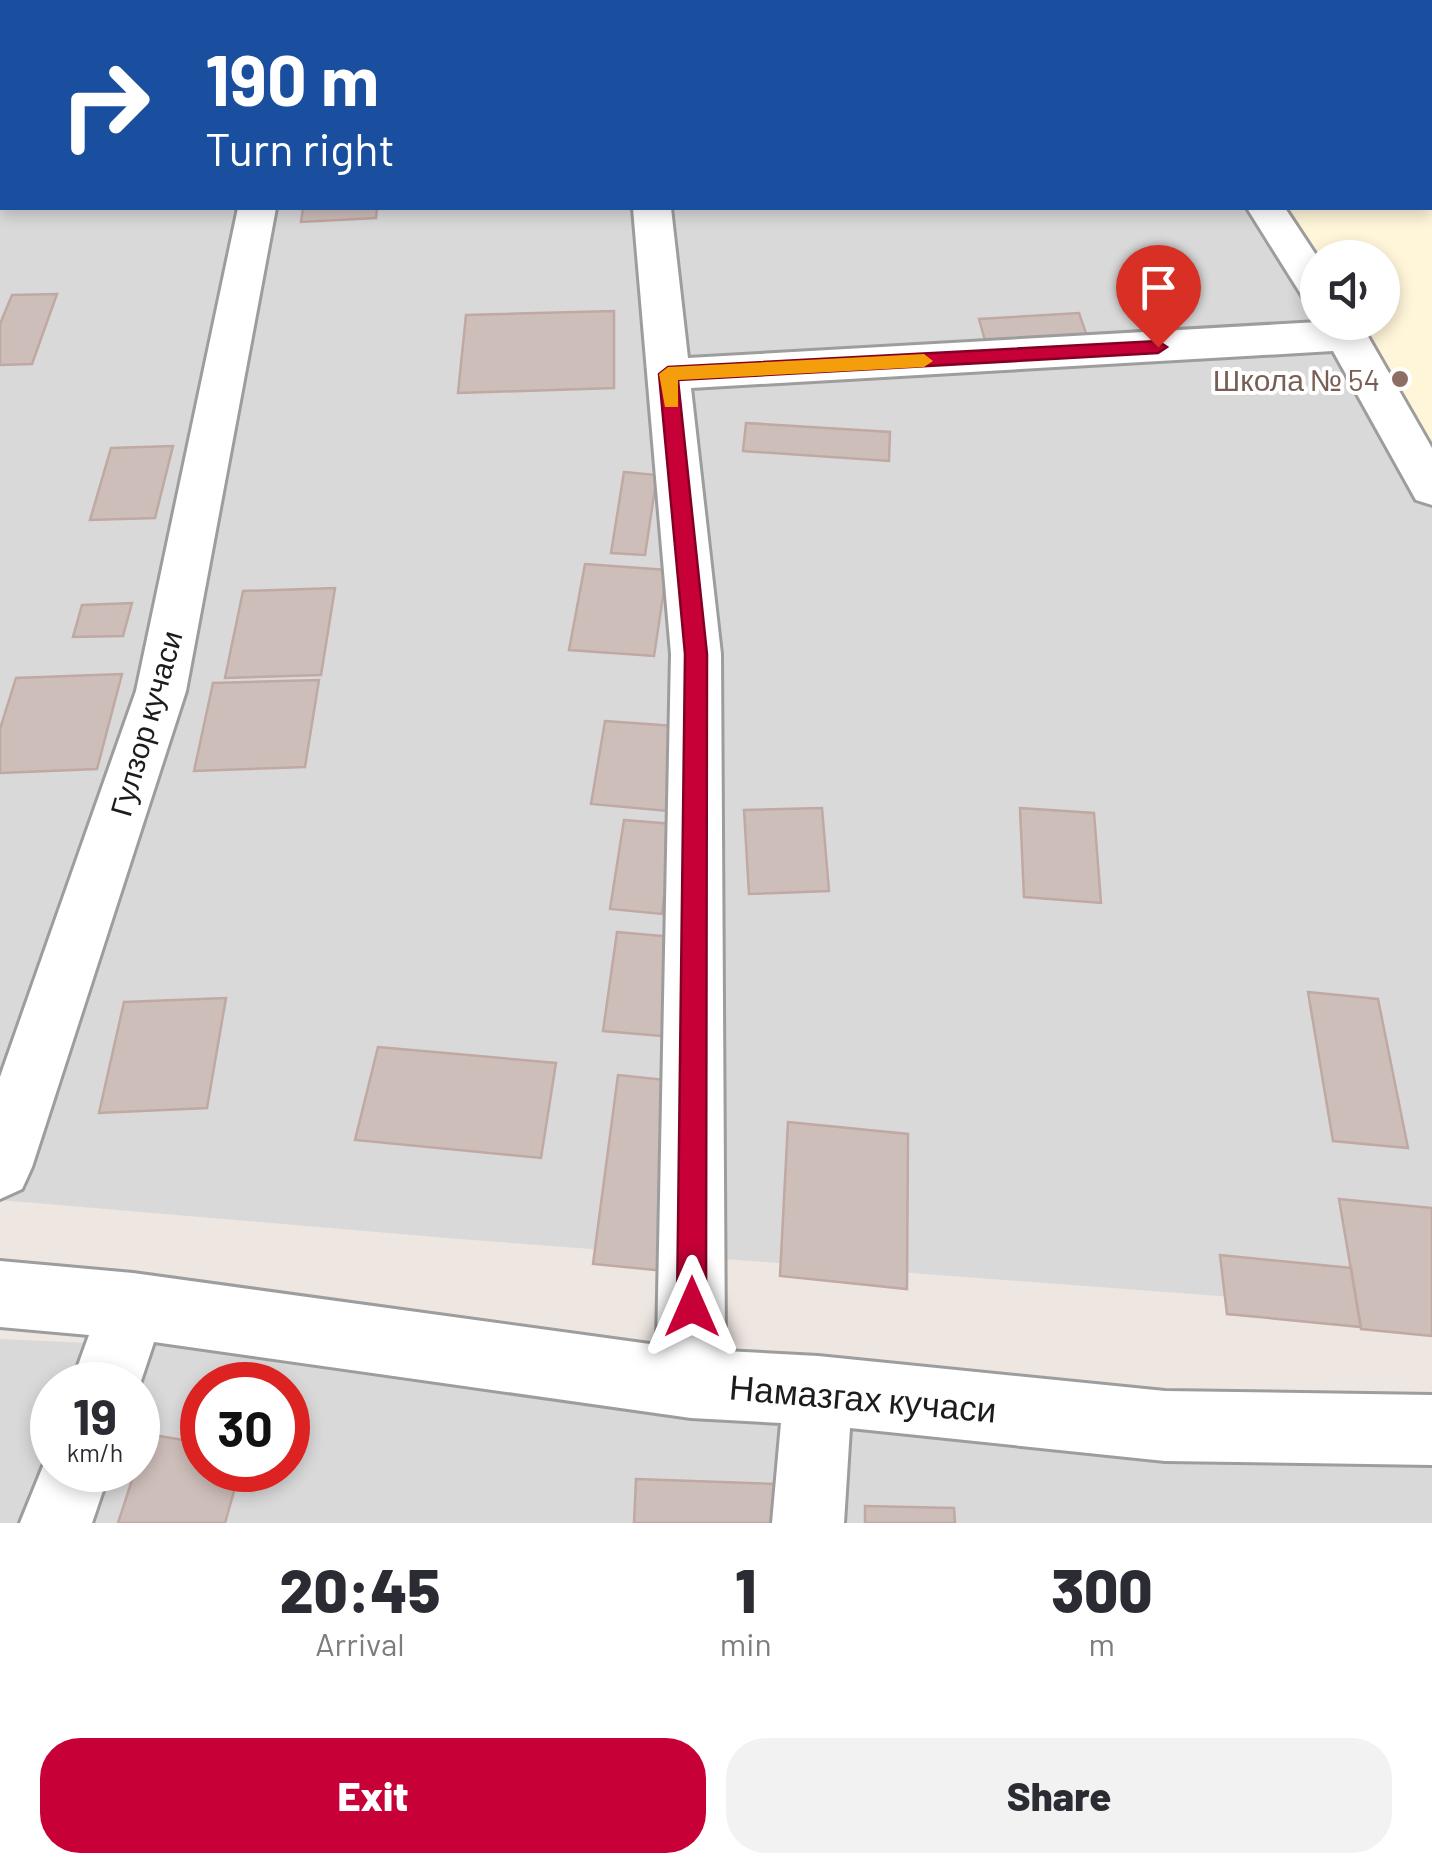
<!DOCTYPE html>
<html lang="en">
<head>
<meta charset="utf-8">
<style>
  body { margin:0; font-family:Barlow,sans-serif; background:#f2f2f3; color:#2b2b33; height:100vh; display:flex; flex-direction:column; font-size:38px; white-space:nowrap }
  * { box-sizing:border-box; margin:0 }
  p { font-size:32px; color:#7c7c81 }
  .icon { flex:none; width:55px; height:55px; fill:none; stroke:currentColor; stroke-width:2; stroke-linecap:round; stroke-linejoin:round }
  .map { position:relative; height:1523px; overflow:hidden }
  .panel { display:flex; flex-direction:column; background:#fff; flex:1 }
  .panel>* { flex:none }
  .top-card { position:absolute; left:0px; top:0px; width:1432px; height:210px; box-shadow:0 5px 15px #0003; background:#1a4fa0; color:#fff; overflow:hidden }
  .tools { position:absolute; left:1300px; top:240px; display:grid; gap:20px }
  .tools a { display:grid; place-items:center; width:100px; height:100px; border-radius:50%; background:#fff; box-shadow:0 5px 15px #0003; font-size:50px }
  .speed { position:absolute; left:30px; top:1362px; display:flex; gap:20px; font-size:50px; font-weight:700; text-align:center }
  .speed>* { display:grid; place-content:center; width:130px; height:130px; border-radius:50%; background:#fff; box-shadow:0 5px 15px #0003; line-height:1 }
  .speed small { font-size:25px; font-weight:400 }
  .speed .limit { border:15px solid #d22; background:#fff; color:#111 }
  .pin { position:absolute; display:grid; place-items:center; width:85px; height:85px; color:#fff; margin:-102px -42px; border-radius:50% 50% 50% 0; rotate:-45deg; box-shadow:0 0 10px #0007 }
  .pin .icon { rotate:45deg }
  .me { position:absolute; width:110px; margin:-55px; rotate:0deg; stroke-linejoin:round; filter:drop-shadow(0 0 8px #0008) }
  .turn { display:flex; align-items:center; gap:35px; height:210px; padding:0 40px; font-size:45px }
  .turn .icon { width:130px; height:130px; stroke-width:2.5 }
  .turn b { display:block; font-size:70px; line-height:85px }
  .eta { display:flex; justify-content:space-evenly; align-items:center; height:170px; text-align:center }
  .eta b { font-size:60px; font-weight:800; line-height:70px }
  .action { display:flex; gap:20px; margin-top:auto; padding:20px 40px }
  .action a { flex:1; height:115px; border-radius:40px; background:#c80038; color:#fff; font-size:40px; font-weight:800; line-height:115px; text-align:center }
  .action a+a { background:#f2f2f3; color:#2b2b33 }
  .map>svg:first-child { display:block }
</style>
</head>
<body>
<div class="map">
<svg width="1432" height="1523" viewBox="0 0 1432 1523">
  <rect width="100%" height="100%" fill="#eee6e1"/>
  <path fill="#dad9d9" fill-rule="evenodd" d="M0,0H1432V1312L459,1239L0,1200ZM2,2H1430V208H2ZM1318,258H1382V322H1318Z
    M0,1339L870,1378L1432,1430V1523H0ZM52,1385H138V1470H52ZM202,1385H288V1470H202Z"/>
  <path fill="#fff5d9" d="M1430,164H1432V488L1335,323L1382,322V258H1318L1317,293L1266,208H1430Z"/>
  <path fill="#cebeba" stroke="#c0a8a3" stroke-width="2.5" d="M303,208H377L376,218L301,222Z
    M57,294L32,364L0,365V324L12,295Z
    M614,311V388L458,393L466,315Z
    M1079,313L1090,345L988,351L979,319Z
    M746,423L890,432L889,461L743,451Z
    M173,446L155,518L90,520L111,448Z
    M624,472L657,475L645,555L611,553Z
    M585,564L667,570L654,656L569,650Z
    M335,588L321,675L225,678L243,591Z
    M132,603L123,636L73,637L82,605Z
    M122,674L97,769L0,773V729L16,678Z
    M319,680L305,767L194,771L213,683Z
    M605,721L688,727L679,812L591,804Z
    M822,808L829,891L749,894L744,810Z
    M1020,808L1094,813L1101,903L1024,897Z
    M624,820L673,824L662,914L610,909Z
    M617,932L684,938L673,1037L603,1031Z
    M1308,992L1378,999L1408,1148L1333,1141Z
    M226,998L207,1108L99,1113L124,1002Z
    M378,1047L556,1063L541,1158L355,1140Z
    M618,1075L694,1083L676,1272L593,1264Z
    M788,1122L908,1134L907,1289L780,1276Z
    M1339,1199L1432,1208V1336L1361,1329Z
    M1220,1255L1351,1268L1361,1327L1227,1314Z
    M147,1434L202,1443V1470H240L225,1523H118Z
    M636,1479L775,1484L774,1523H634Z
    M865,1506L954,1508L955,1523H865Z"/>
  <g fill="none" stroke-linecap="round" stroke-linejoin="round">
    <g stroke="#9d9d9d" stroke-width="6">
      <path id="minor" d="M282,0H314V2H282Z
        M616,0H648V2H616Z
        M1122,0H1154L1155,2H1123Z
        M1430,142H1432V164H1430Z
        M238,208H276L186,691L32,1167L22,1189L0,1199V1077L136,691Z
        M633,208H671L688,358L1318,322H1359L1362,326L1432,448V505L1416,500L1333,351L691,388L721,654L725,1351L818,1356L1165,1391L1432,1395V1465L1165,1461L850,1428L844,1523H772L781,1423L691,1418L154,1342L138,1390V1385H71L89,1335L0,1327V1261L133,1273L657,1345L671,654Z
        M1247,208H1285L1318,258V303L1304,299Z
        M52,1444V1470H110L92,1523H20Z"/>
    </g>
    <use href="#minor" fill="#fff" fill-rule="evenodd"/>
  </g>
  <path fill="#c80038" stroke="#820024" stroke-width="2.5" d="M1158,341L1167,347L1158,353L678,380L707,654L706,1307L702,1317L692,1321L681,1317L677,1307L685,654L659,374L668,367Z"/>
  <path fill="#f59e0b" d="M924,354L933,361L924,367L678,380V407H665L659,374L668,367Z"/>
  <circle fill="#8d6e63" stroke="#fff" stroke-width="4" cx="1400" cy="379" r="10"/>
  <g text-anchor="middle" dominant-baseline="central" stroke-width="8" stroke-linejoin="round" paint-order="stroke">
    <g font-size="30" fill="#785e54" stroke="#fff" text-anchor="end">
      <text x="1380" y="379">Школа № 54</text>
    </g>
    <g font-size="30" fill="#1c1c1c" stroke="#fff">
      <text transform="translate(145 723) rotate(-74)">Гулзор кучаси</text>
    </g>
    <g font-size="35" fill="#1c1c1c" stroke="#fff">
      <text transform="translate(863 1397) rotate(5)">Намазгах кучаси</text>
    </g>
  </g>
</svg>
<div class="tools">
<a><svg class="icon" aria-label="sound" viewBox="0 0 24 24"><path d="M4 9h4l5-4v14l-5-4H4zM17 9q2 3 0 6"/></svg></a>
</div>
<div class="speed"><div>19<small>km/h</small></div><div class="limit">30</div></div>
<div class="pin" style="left:1158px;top:347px;background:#d93025"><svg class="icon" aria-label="arrive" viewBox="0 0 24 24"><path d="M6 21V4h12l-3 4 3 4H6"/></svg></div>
<svg class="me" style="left:692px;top:1307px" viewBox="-20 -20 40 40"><path d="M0-17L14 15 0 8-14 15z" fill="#c80038" stroke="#fff" stroke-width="4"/></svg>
<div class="top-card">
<div class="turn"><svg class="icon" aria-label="right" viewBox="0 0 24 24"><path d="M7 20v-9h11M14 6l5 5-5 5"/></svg><div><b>190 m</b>Turn right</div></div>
</div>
</div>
<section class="panel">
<div class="eta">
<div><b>20:45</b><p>Arrival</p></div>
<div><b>1</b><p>min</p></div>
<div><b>300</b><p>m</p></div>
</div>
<div class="action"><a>Exit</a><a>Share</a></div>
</section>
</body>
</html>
